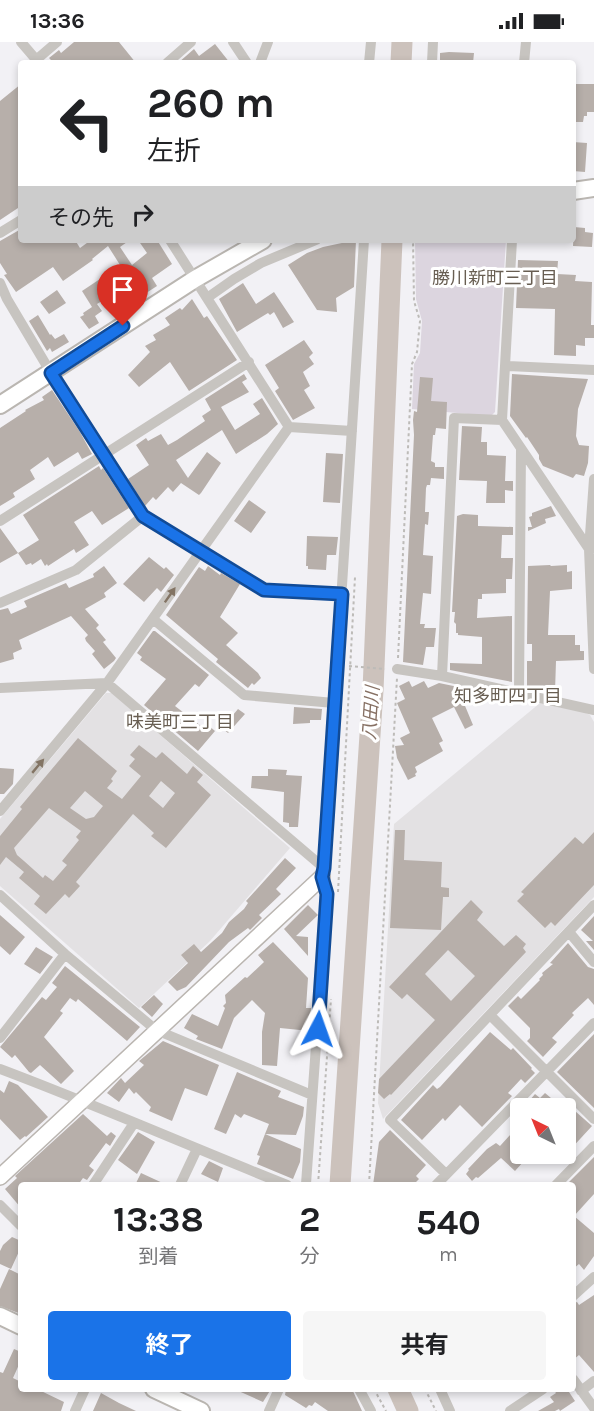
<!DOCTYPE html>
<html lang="ja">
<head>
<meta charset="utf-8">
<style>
  body { margin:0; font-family:Karla,"Noto Sans JP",sans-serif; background:#f6f6f6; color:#202124; height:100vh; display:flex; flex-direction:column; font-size:22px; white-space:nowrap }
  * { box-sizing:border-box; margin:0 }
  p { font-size:20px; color:#757577 }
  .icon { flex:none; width:33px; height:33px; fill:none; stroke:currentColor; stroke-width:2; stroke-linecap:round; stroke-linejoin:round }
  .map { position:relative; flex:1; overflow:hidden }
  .drawer { position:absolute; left:18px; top:1140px; width:558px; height:210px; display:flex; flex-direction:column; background:#fff; border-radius:6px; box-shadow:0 3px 9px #0003 }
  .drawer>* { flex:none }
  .guide { position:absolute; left:18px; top:18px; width:558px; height:183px; border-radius:6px; box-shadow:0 3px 9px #0003; background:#fff; color:#202124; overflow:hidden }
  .needle { width:39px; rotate:317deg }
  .tools { position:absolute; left:510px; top:1056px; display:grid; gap:12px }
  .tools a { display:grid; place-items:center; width:66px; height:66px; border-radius:6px; background:#fff; box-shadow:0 3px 9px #0003; font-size:30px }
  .pin { position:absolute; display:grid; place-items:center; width:51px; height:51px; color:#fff; margin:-62px -26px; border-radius:50% 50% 50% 0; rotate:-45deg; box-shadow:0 0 6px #0007 }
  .pin .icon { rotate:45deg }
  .me { position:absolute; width:66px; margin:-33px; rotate:4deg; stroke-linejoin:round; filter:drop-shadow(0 0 4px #0008) }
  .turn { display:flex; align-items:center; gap:21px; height:126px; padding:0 30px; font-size:27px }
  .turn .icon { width:78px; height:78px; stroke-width:2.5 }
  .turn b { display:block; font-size:42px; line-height:51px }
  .then { display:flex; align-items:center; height:57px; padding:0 30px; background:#0003; gap:12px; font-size:22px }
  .eta { display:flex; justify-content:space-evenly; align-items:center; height:102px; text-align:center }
  .eta b { font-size:36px; font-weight:700; line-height:42px }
  .action { display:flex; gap:12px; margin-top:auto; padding:12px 30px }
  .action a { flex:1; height:69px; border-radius:6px; background:#1a73e8; color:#fff; font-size:24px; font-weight:700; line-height:69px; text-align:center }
  .action a+a { background:#f6f6f6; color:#202124 }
  .status { display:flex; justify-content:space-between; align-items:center; height:42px; padding:0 30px; background:#fff; direction:ltr }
  .status svg { height:16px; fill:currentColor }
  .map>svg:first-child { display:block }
</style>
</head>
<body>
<div class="status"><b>13:36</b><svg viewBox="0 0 49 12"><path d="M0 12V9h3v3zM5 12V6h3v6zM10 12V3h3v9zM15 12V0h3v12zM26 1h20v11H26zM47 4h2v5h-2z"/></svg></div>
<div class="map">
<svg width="594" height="1369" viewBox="0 0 594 1369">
  <rect width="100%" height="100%" fill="#f2f1f5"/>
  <path fill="#e3e1e3" d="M106,651H112L290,806L210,899L139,966L0,844V777Z
    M540,661L584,670L590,673L594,680V855L383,1077L378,1061L394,782Z"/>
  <path fill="#dcd5df" d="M415,198H506L495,370L491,374L412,367L414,322L420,311L422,279L416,257Z"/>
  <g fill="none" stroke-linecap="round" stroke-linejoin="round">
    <path stroke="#ccc2bc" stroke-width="21" d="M401,21L402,0
      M340,1143L373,648L392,198
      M398,1347L408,1369"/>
  </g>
  <path fill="#b7afaa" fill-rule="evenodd" d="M74,0H119L136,21H50L52,19L49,16L59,8L61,11Z
    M215,2L230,21H178L194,7L199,14Z
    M449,10L474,11L473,21H440V11Z
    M21,42V164L0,178V59Z
    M573,42H594V70H587V74H584L583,80H573Z
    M573,100L587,101L585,130L573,129Z
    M574,185L585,186V190L593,191L592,205L573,204Z
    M21,187V198H75L80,206L91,198H130L120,205L132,223L147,211L138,198H157L172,222L152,236L157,244L140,255L134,246L124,253L116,241L127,234L108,204L92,217L93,218L63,239L53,225L16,250L4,233L7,232L0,221V199Z
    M356,198L354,245L336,256L337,270L317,268L288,223L307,211L323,205Z
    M518,218L558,219L557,232L576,233L575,239L592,240L591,283H594V296H585V304L576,303V314L554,313L555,267L516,266Z
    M106,233L117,250L97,262L102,269L95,274L99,281L89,287L80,275L84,273L83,271L92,265L82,249Z
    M243,241L256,262L274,250L294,280L283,286L274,270L270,273L268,271L237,290L219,257Z
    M57,248L66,261L49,272L40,260Z
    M192,257L204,276L207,274L237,318L189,349L170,320L139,345L128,333L150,310L145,304L156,298L153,293L170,283L165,276L180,266L182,268Z
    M38,273L50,293L51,292L55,297L64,292L69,300L52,310L50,306L47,309L29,279Z
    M304,298L313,311L309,315L314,322L303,330L310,344L304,348L315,366L293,378L275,349L279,346L265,323Z
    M244,332L247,337L242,340L249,350L221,365L235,388L260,372L253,362L262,356L278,382L267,392L236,412L222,388L176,418L188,436L207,410L221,421L201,451L199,453L181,441L173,450L168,445L156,458L153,455L145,464L128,437L149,423L136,403L146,396L148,399L161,392L168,403L177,398L205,379L202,374L211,368L205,357Z
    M512,332L588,337L578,367L576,394L579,403L589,404L588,421L584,434L576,432L573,436L543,424L539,417V413L527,395L526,396L510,374Z
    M420,335L433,336L431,359L447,360L446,387L436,386L435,393H433L431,419L435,421V425H444V437L431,436L430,443H427L426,446L425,470H429L428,483L425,482L423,513L433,514L431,552L423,551L420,582H425L424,586H436L434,605H426L423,623L403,620L414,393L413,378L414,369L417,370Z
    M52,348L80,390L92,412L82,417L78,410L54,425L48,415L30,428L35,437L13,451L15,455L0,464V386L26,369L25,368L44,358L42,355Z
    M462,384L482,385L481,400H487V413L506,414L505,439H513V449L505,448V461H486L487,439L459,438Z
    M326,411L343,412L340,461L323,460Z
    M99,424L101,428L103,426L129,466L102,483L92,469L74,480L89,503L76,511L74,507L48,524L47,522L45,524L41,517L32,523L31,521L26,523L18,511L39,498L23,473Z
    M249,458L266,470L251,491L234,479Z
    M551,464L556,474L545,477L546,481L528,489V485H532L529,475L532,474V471Z
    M463,472L478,473V484L513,485V493H502L501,516H513L512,537H506V551L482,552V557H478L477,576L512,574V640L450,628V621L482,622V595L458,593V591H456V582L454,580L455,570H452L457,474Z
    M0,486L18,511L0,521Z
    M307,494L338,495L336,513H327L326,528L308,527V524H306Z
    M149,515L164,527L166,525L174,533L161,550L157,546L144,560L123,542Z
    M550,523L551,524L567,523V530L572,529V547L550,549L548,593H575V603H580V609H584V618L556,619L555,650L527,645V619H532V602H527L528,524Z
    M104,524L117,541L104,551L106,555L85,567L99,583L96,586L106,598L103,600L116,616L114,619L104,627L92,612L95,609L86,599L85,596L88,593L71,574L19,598L22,607L13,611L14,617L0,621V568L8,566L11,572L27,565L24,559L66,541L69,546L94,535L93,532Z
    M208,524L220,533L221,531L240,542L220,575L238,591L226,603L258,631L261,636L254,643L252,641L248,646L216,620L218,617L166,573L199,525L205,529Z
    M153,589H155L209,633L199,645L195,642L175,664L205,687L208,683L215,689L198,709L144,663L166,637L140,618L142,615L137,611Z
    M409,639L412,645L424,639L428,646L439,641L468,647L471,655L463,659L473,683L465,687L454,665L432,676L443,699L439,701L443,709L415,725L417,730L415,732L416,734L408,738L397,716L395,704L404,703L400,696L410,691L397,661L405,657L399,644Z
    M294,665L322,667L321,678H310V681L293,682Z
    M238,667L245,672L228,691L222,686Z
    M78,696L117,729L111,737L113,739L107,746L122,757L141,734L129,724L135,717L130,713L139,703L156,716L162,710L187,732L193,724L203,733L197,740L211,753L166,806L151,794L154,791L133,772L76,840L80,844L69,856L65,852L46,872L34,862L40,854L19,836L24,830L6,815L0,823V794L22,767L20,765ZM161,739L175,751L163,766L149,754ZM85,749L103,764L94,775L86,777L70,766ZM49,766L81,789L76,795L79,798L62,819L67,823L53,839L45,833L43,836L24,819L17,813L14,806Z
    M0,726L14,727L13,742L4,752H0Z
    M268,727L287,728L286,733L302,734L298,785H289V781L283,780L284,750L251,746L252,734H268Z
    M395,788H405L404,818L442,820L441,845L449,846V855H443L441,888L390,886Z
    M594,790V843L555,884L551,880L545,886L517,859L524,852L521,850L575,795L583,802Z
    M285,816L296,826L276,847L281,852L259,873L262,876L250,888L248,886L229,900L186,945L177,949L168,940L188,921L181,913L194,902L201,910L222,891L229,880L244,867L248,861L246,859Z
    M471,858L483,870L477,878L504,904L516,893L526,902L523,906L526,910L391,1053L390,1052L384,1057L378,1051L379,1037L435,978L407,952L402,957L389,945ZM448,908L475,934L451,959L425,932Z
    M308,863L318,873L296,894L308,895V914L284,887Z
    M0,873L25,895L10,913L0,904Z
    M594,874V908L586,899H593L581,888Z
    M273,900L308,936L306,966H311L310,989L280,986L277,1024L262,1023V990L265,971L252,958L234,976L222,1007L196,997L198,994L184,986L192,972L218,984L225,966L223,964L226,961L225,953L245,935L247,936L264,920L258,913Z
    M568,901L588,925L594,927V963L588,956L572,971L574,973L552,996L557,1000L543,1015L527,999L530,996V986L508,964L518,954L521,957L540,938L539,937L543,933L542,931L553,922L550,921Z
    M36,905L53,915L40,932L24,922Z
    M65,924L140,985L127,999L78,957L76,960L70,956L60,969L63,971L44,995L74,1029L61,1042L40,1023L31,1031L29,1030L15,1013L12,1016L0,1005L42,955L46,958L57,945L52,941Z
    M154,953L163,962L152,975L141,965Z
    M490,990L511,1008L513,1006L532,1026L531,1027L535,1031L525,1041L521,1037L508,1051L512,1054L482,1085L460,1063L445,1079L443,1076L422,1098L401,1078L433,1043L437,1047L440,1045Z
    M594,992V1066L557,1030Z
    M163,999L219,1023L207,1054L185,1046L172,1079L149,1069L151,1065L136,1050L134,1052L129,1046L119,1060L107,1051L121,1036L125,1041L144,1023L139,1019Z
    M237,1030L279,1048L281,1049L278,1055L304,1065L303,1074L296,1093L265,1092L269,1082L244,1072L241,1076L235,1072L226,1092L214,1087Z
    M9,1039L18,1043L48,1075L26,1095L25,1094L20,1098L0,1077V1048L4,1051Z
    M545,1051L557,1061L551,1066H523L535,1052L540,1056Z
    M575,1069L592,1084L557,1122L545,1112H566V1079Z
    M83,1072L107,1094L111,1090L116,1094L110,1104L106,1101L89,1124L94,1128L87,1138L83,1136L78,1143H21V1166L5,1147L17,1136L15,1134Z
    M520,1082V1112H528L523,1117L524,1119L515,1129L501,1116L478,1136L476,1135L472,1139L466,1132L469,1128L468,1127L487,1107L496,1101L500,1104Z
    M390,1088L426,1123L416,1134L419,1137L413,1143H373L379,1100Z
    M138,1090L155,1100L137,1132L118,1118Z
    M265,1092L301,1107L300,1120L293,1137L257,1122L260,1114L257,1113Z
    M594,1115V1152L574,1174L594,1191V1214L584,1228L579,1222L573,1227V1143H566Z
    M209,1119L223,1126L218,1140L201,1132Z
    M141,1131L167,1143H135Z
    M12,1195L21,1199V1205L11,1227L0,1222V1209L3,1203Z
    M9,1227L21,1233L18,1245L21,1246V1272L0,1264V1247Z
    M594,1253V1330L579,1313L573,1318V1261L577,1260L579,1263Z
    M14,1307L21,1310V1318L13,1336L21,1340V1347H37L64,1360L61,1369H0V1330L3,1331Z
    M234,1347H271L263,1360Z
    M286,1347H352L362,1369H328L315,1360L312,1364L309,1363L306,1366L285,1353Z
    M553,1347H567L575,1359L560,1369L559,1367L555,1369H538L554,1360L550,1355L556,1351Z
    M101,1351L119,1361L136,1369H93Z"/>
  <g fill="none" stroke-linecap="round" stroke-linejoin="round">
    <g stroke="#bab5b0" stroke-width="18">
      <path id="secondary" d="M0,1135L322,835"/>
    </g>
    <g stroke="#bab6b1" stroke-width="20">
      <path id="primary" d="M573,149L594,146
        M0,363L195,237L263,198
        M0,1274L21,1284
        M154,1347L201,1369"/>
    </g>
    <path stroke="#bdbbb8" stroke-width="2" stroke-dasharray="3 3" stroke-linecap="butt" d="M398,616L412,322L417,310L420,279L414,259L413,198
      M349,624L385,627
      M338,850L355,535
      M318,1143L331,957
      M369,1143L397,636
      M374,1347L386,1369
      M425,1347L436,1369"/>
    <path stroke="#c7c4c0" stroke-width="10" d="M21,0L39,21
      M233,0L247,21
      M36,18L57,0
      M167,21L191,0
      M260,21L268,0
      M369,21L371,0
      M432,21L433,0
      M524,21L526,0
      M0,191L21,178
      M170,198L289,385
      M512,198L502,378L589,507L594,506
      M0,241L7,257L51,331L143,474L264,548L342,552
      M207,256L234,237L261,221L316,198
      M506,324L594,328
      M289,385L352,389
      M594,437L589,507L594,627
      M0,479L249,320
      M0,561L76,528L143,474
      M153,577L244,653L334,661
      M397,627L442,634L594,668
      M442,634L454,376L502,378
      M0,646L107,641L324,826
      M519,650L521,407
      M0,769L107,641L289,385
      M0,853L65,912L156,988L312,1053
      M569,890L594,920
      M490,973L594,1077
      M0,996L65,912
      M0,1027C96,1063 191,1105 287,1143
      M446,1132L390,1078L594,863
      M306,1142L327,852L322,835L324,826L364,198
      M93,1143L134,1081
      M180,1143L197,1107
      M436,1143L594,981
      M556,1143L594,1104
      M0,1163L21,1184
      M573,1254L594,1235
      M573,1337L594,1366
      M359,1347L371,1369
      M440,1347L450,1369
      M581,1349L594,1339
      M75,1369L85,1347
      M269,1369L279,1347
      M510,1369L543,1347"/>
    <use href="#secondary" stroke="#fff" stroke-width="15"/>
    <use href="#primary" stroke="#fff" stroke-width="16"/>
  </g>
  <defs><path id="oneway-solid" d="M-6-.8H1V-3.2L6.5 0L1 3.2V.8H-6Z" transform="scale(1.5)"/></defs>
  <g fill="#837464">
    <use href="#oneway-solid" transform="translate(170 553) rotate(-55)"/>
    <use href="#oneway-solid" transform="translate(38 724) rotate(-50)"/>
  </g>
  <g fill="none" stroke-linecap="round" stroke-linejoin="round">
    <g stroke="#114b97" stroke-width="15">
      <path id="route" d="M123,284L51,331L143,474L264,548L342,552L324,826L322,835L327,852L318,987"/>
    </g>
    <use href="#route" stroke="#1a73e8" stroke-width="10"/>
  </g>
  <g text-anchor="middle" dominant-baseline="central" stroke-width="6" stroke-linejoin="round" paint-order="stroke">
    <g font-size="18" fill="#685e52" stroke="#fff">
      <text x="495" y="236">勝川新町三丁目</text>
      <text x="508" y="654">知多町四丁目</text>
      <text x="180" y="680">味美町三丁目</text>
    </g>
    <g font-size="18" font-style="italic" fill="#877164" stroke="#fff">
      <text transform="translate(371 671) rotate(-86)">八田川</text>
    </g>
  </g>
</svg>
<div class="tools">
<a><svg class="needle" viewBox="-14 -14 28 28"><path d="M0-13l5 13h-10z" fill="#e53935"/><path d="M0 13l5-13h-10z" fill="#757577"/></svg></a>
</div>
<div class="pin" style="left:123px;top:284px;background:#d93025"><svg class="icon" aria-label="arrive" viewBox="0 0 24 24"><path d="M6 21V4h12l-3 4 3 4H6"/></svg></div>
<svg class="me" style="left:318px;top:987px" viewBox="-20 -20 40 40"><path d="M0-17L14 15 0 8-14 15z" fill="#1a73e8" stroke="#fff" stroke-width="4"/></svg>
<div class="guide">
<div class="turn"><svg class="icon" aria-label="left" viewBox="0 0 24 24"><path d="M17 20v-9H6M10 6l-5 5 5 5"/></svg><div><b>260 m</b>左折</div></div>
<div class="then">その先<svg class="icon" aria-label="right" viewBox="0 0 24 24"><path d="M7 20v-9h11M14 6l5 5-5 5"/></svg></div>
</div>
<section class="drawer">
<div class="eta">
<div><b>13:38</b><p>到着</p></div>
<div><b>2</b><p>分</p></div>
<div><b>540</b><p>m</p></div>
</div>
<div class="action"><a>終了</a><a>共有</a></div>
</section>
</div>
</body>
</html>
